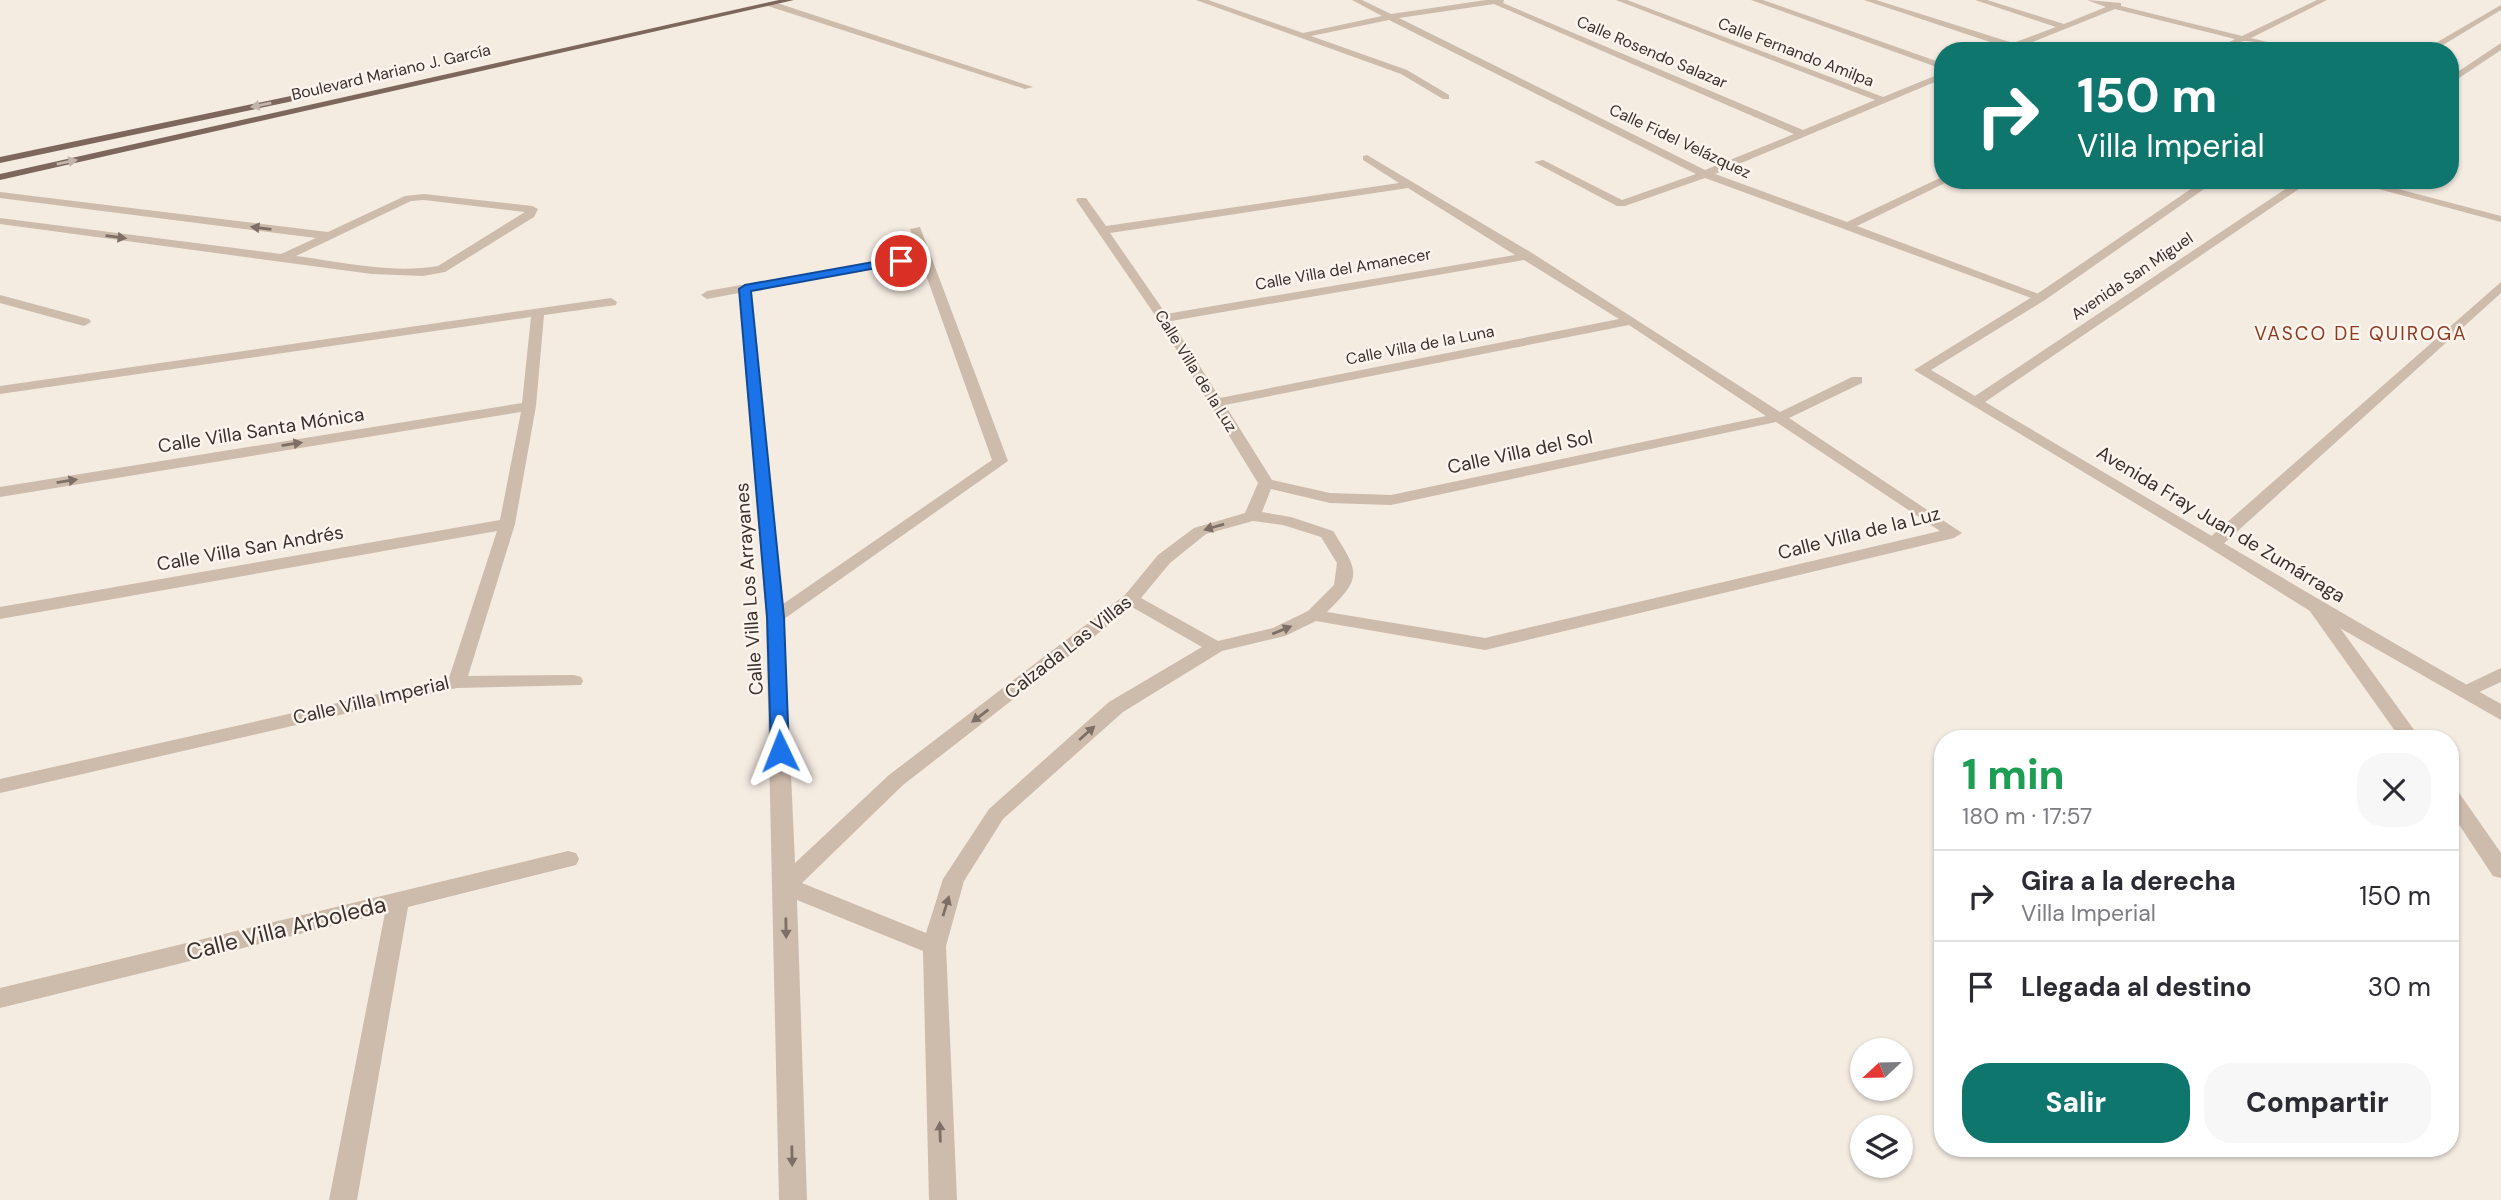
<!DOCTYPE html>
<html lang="es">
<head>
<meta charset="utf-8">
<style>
  body { margin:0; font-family:"DM Sans",sans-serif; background:#f7f7f7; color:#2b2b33; height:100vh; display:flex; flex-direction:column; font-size:26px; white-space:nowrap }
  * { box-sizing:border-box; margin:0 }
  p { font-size:23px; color:#7c7c81 }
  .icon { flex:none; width:38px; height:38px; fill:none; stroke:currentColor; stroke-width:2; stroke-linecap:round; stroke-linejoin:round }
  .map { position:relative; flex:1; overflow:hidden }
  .sheet { position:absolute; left:1934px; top:730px; width:525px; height:427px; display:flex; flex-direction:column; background:#fff; border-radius:28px; box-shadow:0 2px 5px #0004 }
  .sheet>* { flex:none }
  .top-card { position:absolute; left:1934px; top:42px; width:525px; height:147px; border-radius:28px; box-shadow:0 2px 5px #0004; background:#0f766e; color:#fff; overflow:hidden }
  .needle { width:46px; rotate:248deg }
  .controls { position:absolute; left:1850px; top:1038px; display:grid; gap:14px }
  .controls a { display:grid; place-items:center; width:63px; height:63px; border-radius:50%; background:#fff; box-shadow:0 2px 5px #0004; font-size:35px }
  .pin { position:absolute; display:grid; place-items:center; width:60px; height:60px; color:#fff; margin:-30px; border:4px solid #fff; border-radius:50%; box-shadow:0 2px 7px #0007 }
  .me { position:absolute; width:77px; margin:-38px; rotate:358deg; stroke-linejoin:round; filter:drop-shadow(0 0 5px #0008) }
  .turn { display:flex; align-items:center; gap:24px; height:147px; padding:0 28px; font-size:32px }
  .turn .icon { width:91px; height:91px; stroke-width:2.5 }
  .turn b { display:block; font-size:49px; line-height:60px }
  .round { display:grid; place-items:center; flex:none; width:74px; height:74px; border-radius:28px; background:#f7f7f7 }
  .headline { display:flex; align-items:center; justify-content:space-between; height:119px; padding:0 28px }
  h1 { font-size:42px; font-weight:800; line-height:52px; color:#1e9e55 }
  .button { display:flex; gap:14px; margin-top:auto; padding:14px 28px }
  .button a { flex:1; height:80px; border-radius:28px; background:#0f766e; color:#fff; font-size:28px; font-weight:800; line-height:80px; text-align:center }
  .button a+a { background:#f7f7f7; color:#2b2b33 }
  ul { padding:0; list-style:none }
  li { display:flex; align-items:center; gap:21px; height:91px; padding:0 28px; border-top:2px solid #e1e1e2 }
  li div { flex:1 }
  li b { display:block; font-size:26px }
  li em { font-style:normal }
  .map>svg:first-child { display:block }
</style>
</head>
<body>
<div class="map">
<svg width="2501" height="1200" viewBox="0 0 2501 1200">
  <rect width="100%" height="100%" fill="#f4ebe1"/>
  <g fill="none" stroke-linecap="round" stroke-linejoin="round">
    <path fill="#cdbbac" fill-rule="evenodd" d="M768,2H774L1033,87L1025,89L768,6Z
      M0,192L328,232L405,196L424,194L532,206L538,209L534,217L445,272L423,276L372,274L0,224V218L281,254L316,238L0,198ZM424,200L525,212L438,266C391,274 342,262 296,256L411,201Z
      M0,295L89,319L91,322L84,326L0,303Z"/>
    <path fill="#cdbbac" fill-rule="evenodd" d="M1196,0H1208L1303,33L1382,16L1352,0H1362L1391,14L1486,0H1504L1503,3L1803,130L1875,100L1616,0H1627L1883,97L1942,73V79L1715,174L1847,222L1942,177V180H1948L1947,182L1857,226L2047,297L2041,301L2037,300L1705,178L1625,206H1617L1534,162L1543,160L1622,200L1696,174L1389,20L1311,36L1407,70L1449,95V99H1443L1401,74ZM1494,4L1794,134L1705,170L1399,18Z
      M1751,0H1763L1942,63V69Z
      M1864,0H1876L2013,43L2056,27L1975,0H1987L2064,24L2106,7L2087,0L2121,3V6L2242,36L2317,0H2327L2251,38L2304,51C2286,51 2256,40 2244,41C2233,43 2227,51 2213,51L2235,39L2115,9L2010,51H2000L2005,47Z
      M1367,155L1532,253L1780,412L1852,377H1862V383L1789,418L1962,533L1954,538L1485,650L1316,621L1285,636L1222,651L1123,712L1003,819L964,881L946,946L957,1200H929L923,951L797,900L807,1200H779L766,617L739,293L707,299L701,295L707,291L919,254L910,229L920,227L1008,461L784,619L795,863L889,775L1125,595L1158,555L1194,528L1245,513L1258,483L1157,318L1076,200L1078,198H1086L1106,226L1399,183L1363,160V156ZM1408,188L1515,255L1166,314L1110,233ZM1524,260L1619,319L1220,398L1171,321ZM921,261L992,460L783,604L751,291ZM1629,325L1766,416L1391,495L1330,493L1272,480L1225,405ZM1776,422L1940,531L1485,638L1327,612C1361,578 1360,574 1335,534L1333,531L1291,517L1262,512L1271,489L1330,503L1391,505ZM1253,521L1283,525L1321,537L1337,563L1334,585L1308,611L1273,628L1218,641L1141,598L1170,563L1206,534ZM1132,607L1202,647L1109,702L989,809L943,879L926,933L802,883L903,785Z
      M2345,180H2364L2501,216V222Z
      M2501,282V293L2220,547H2208L2206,543L2208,539Z
      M611,298L617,302L616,305L544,315L536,406L515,524L468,676L574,675L581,677L583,681L581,685L457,688L0,793V779L449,678L497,531L0,619V607L500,520L521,412L0,497V487L522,403L531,317L0,394V386Z
      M2316,602L2322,603L2420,738H2400L2307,607Z
      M2501,668V682L2466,698L2459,696L2457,692L2459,688Z
      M2450,788L2457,790L2501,853V878L2493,876L2450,811Z
      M568,851L576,853L579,859L576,865L408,907L357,1200H329L385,913L0,1008V988Z"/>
    <path fill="#cdbbac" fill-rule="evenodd" d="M2501,5V10L2433,51H2422Z
      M2501,43V50L2450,84V77Z
      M2204,180H2217L2045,300L1931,370L1975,396L2299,180H2312L1985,402C2157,503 2327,606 2501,704V720L2310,611L2208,547L1914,370L2037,294Z"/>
    <path fill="#7d675c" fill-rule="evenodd" d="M779,0H794L0,180V174Z
      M300,94L303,95V99L0,163V157Z"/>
  </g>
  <defs><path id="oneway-solid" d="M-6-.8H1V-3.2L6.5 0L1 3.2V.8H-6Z" transform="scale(1.75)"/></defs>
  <g fill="#c2b5ac">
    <use href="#oneway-solid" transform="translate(261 105) rotate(168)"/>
    <use href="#oneway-solid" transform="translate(67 162) rotate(-12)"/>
  </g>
  <g fill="#7d6f65">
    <use href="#oneway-solid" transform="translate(261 228) rotate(-173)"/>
    <use href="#oneway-solid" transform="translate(116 237) rotate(7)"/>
    <use href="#oneway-solid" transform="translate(292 444) rotate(-9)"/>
    <use href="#oneway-solid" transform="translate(67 481) rotate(-9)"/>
    <use href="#oneway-solid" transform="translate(1214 527) rotate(164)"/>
    <use href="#oneway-solid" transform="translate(1282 630) rotate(-22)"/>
    <use href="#oneway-solid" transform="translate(980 716) rotate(143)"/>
    <use href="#oneway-solid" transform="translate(1087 733) rotate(-42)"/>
    <use href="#oneway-solid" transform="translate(946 906) rotate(-73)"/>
    <use href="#oneway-solid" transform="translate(786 928) rotate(89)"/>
    <use href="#oneway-solid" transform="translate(940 1132) rotate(-92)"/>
    <use href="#oneway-solid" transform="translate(792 1156) rotate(89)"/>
  </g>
  <path fill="#1a73e8" stroke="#114b97" stroke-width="2" d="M901,257L904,258V263L751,291L784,617L789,751L787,756H774L771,751L767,617L739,289L745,285Z"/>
  <g text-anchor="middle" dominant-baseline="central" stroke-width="5" stroke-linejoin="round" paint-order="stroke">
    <g font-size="16" fill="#3b302b" stroke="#fbf5ee">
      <text transform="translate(1652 52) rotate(23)">Calle Rosendo Salazar</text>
      <text transform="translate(1796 52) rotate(21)">Calle Fernando Amilpa</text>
      <text transform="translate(391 72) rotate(-13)">Boulevard Mariano J. García</text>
      <text transform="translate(1680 141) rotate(25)">Calle Fidel Velázquez</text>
      <text transform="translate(1343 269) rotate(-10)">Calle Villa del Amanecer</text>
      <text transform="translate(2132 276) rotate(-34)">Avenida San Miguel</text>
      <text transform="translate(1420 345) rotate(-11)">Calle Villa de la Luna</text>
      <text transform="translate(1196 371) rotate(58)">Calle Villa de la Luz</text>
    </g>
    <g font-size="19" letter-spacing="2" fill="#8c3b22" stroke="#fbf5ee">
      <text x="2361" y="333">VASCO DE QUIROGA</text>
    </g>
    <g font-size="19" fill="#3b302b" stroke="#fbf5ee">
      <text transform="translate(261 430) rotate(-9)">Calle Villa Santa Mónica</text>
      <text transform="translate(1520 452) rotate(-12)">Calle Villa del Sol</text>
      <text transform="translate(2221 524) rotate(31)">Avenida Fray Juan de Zumárraga</text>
      <text transform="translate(1859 533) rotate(-14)">Calle Villa de la Luz</text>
      <text transform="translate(250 548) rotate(-10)">Calle Villa San Andrés</text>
      <text transform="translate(749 589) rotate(-94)">Calle Villa Los Arrayanes</text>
      <text transform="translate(1068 647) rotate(-38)">Calzada Las Villas</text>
      <text transform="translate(371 700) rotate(-13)">Calle Villa Imperial</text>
    </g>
    <g font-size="23" fill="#3b302b" stroke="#fbf5ee">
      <text transform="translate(286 928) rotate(-14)">Calle Villa Arboleda</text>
    </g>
  </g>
</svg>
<div class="controls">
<a><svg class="needle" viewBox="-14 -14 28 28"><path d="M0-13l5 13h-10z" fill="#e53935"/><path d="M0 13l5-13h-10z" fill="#7c7c81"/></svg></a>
<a><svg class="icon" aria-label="layers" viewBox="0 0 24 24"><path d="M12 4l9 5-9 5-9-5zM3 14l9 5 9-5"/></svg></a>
</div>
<div class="pin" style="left:901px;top:261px;background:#d93025"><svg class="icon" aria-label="arrive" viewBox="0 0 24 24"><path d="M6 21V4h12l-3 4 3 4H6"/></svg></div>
<svg class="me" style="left:780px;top:751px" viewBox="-20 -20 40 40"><path d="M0-17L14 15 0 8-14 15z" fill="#1a73e8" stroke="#fff" stroke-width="4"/></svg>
<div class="top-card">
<div class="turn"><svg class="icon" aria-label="right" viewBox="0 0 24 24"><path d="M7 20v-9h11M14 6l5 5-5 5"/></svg><div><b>150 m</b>Villa Imperial</div></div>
</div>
<section class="sheet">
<div class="headline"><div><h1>1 min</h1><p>180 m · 17:57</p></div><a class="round"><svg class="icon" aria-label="close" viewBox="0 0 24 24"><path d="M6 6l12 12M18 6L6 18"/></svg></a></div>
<ul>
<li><svg class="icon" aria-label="right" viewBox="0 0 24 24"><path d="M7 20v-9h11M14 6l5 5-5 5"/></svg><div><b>Gira a la derecha</b><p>Villa Imperial</p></div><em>150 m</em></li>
<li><svg class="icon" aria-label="arrive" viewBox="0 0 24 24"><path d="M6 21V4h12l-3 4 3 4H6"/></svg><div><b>Llegada al destino</b></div><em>30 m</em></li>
</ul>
<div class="button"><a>Salir</a><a>Compartir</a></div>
</section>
</div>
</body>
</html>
